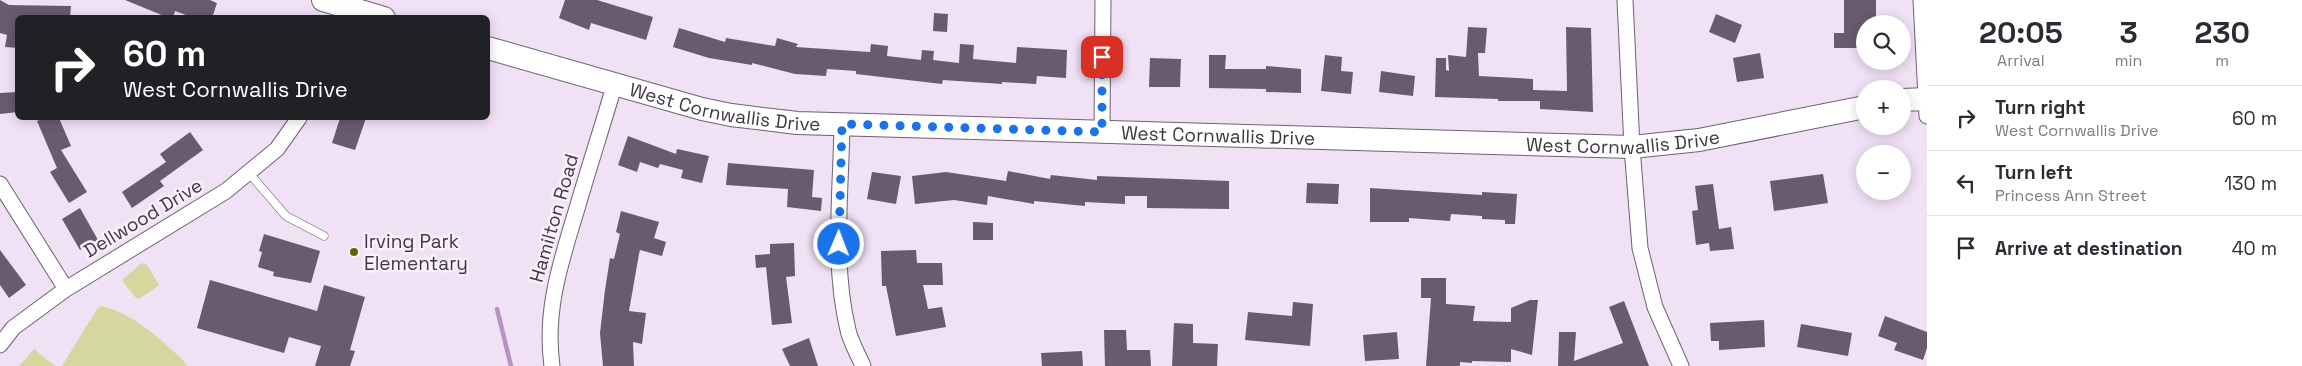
<!DOCTYPE html>
<html lang="en">
<head>
<meta charset="utf-8">
<style>
  body { margin:0; font-family:"Space Grotesk",sans-serif; background:#f7f7f7; color:#2b2b33; height:100vh; display:flex; flex-direction:column; font-size:19px; white-space:nowrap }
  * { box-sizing:border-box; margin:0 }
  p { font-size:16px; color:#7c7c81 }
  .icon { flex:none; width:28px; height:28px; fill:none; stroke:currentColor; stroke-width:2; stroke-linecap:round; stroke-linejoin:round }
  .map { position:relative; flex:1; overflow:hidden }
  .panel { display:flex; flex-direction:column; background:#fff; width:375px }
  .panel>* { flex:none }
  .hud { position:absolute; left:15px; top:15px; width:475px; height:105px; border-radius:8px; box-shadow:0 2px 12px #0003; background:#202124; color:#fff; overflow:hidden }
  .fabs { position:absolute; left:1856px; top:15px; display:grid; gap:10px }
  .fabs a { display:grid; place-items:center; width:55px; height:55px; border-radius:50%; background:#fff; box-shadow:0 2px 12px #0003; font-size:25px }
  .pin { position:absolute; display:grid; place-items:center; width:42px; height:42px; color:#fff; margin:-21px; border-radius:10px; box-shadow:0 2px 8px #0006 }
  .me { position:absolute; width:55px; margin:-28px; rotate:1deg; stroke-linejoin:round; filter:drop-shadow(0 0 4px #0008) }
  .turn { display:flex; align-items:center; gap:18px; height:105px; padding:0 25px; font-size:22px }
  .turn .icon { width:65px; height:65px; stroke-width:2.5 }
  .turn b { display:block; font-size:35px; line-height:42px }
  .eta { display:flex; justify-content:space-evenly; align-items:center; height:85px; text-align:center }
  .eta b { font-size:30px; font-weight:600; line-height:35px }
  ul { padding:0; list-style:none }
  li { display:flex; align-items:center; gap:15px; height:65px; padding:0 25px; border-top:1px solid #e1e1e2 }
  li div { flex:1 }
  li b { display:block; font-size:19px }
  li em { font-style:normal }
  main { display:flex; flex:1; min-height:0 }
  .map>svg:first-child { display:block }
</style>
</head>
<body>
<main>
<div class="map">
<svg width="1927" height="366" viewBox="0 0 1927 366">
  <rect width="100%" height="100%" fill="#f0e1f5"/>
  <path fill="#d4d89e" d="M142,263L147,265L159,285L139,299L136,298L123,282V279Z
    M102,306C134,314 159,338 183,360L187,366H62L97,309Z
    M34,349L55,366H19Z"/>
  <g fill="none" stroke-linecap="round" stroke-linejoin="round">
    <path stroke="#b793c2" stroke-width="4.5" d="M497,309L511,366"/>
  </g>
  <path fill="#695b6d" d="M0,0L9,5L71,6L70,18H18V48L5,47L7,35L0,33Z
    M125,0H210L217,3L212,18H194L175,11L173,18H169Z
    M565,0H597L653,17L646,40L591,23L589,30L559,18Z
    M1844,0H1876V24H1865V48H1834V33H1844Z
    M934,13L948,14L947,32L933,31Z
    M1716,14L1742,25L1735,43L1709,32Z
    M1468,27L1487,28L1485,53H1478L1479,76L1533,79V90L1567,91L1566,27L1591,28L1593,112L1540,109V101H1498V99L1435,97L1436,58H1446V70L1449,71L1448,55L1466,57Z
    M679,28L725,42L726,38L775,46L777,38L798,44L796,47L870,52L871,44L888,46L887,56L921,60L922,50L934,51L933,60L959,63L960,44L974,45L973,59L1016,63L1017,47L1067,50L1066,78L1037,76L1036,84L1002,82V84L943,80L942,84L856,74V71L827,69L826,76L795,74L752,63V65L709,58L673,47Z
    M1760,53L1764,78L1737,82L1733,58Z
    M1209,55H1226L1225,69H1266V66L1301,69V93L1266,92V89L1209,88Z
    M1325,55L1342,57L1341,71L1353,72L1351,94L1321,91Z
    M1150,58L1181,59L1180,87H1149Z
    M1381,71L1415,76L1413,96L1379,92Z
    M18,92V112L0,114V93Z
    M45,118H59L71,146L61,150L87,192L69,203L50,172L57,168L37,121Z
    M340,118H366L355,150L332,143Z
    M190,132L203,150L160,181L164,186L132,208L122,192L166,162L160,154Z
    M628,136L676,154L677,149L709,156L702,183L681,178L683,170L660,164L658,168L640,162L637,172L618,165Z
    M728,163L814,170L812,197L822,198L821,211L787,207L788,189L726,185Z
    M1008,171L1050,179L1051,175L1097,180V176L1229,181V209L1147,208V196H1125V204L1085,202V206L1034,201V204L988,196L987,205L954,200L915,204L912,176L946,172L1006,181Z
    M872,172L901,176L896,204L867,199Z
    M1823,174L1828,203L1774,211L1770,181Z
    M1307,183L1339,184L1338,204L1306,203Z
    M1713,184L1719,229L1731,227L1734,249L1710,251L1709,243L1696,245L1692,211L1698,210L1695,186Z
    M1370,188L1482,195V192L1517,194L1515,224H1505V220L1482,219V216L1451,214L1450,221L1409,218V222H1370Z
    M80,208L98,240L80,250L62,219Z
    M621,211L659,222L654,238L666,242L662,256L640,250L639,254L629,311L646,313L642,344L633,342L634,366H603L600,333L605,290L610,258L614,259L620,234L616,232Z
    M973,222L993,223V240H973Z
    M264,234L320,251L311,283L273,276L274,272L258,267L262,252L259,251Z
    M794,243L795,276L786,277L792,323L772,325L766,267L756,268L755,255L770,254V244Z
    M0,250L26,285L9,298L0,285Z
    M916,250L917,263H942L943,285H923L928,309L942,307L946,327L896,336L886,286H882L881,251Z
    M1421,278H1446V304L1475,306L1473,321L1511,322V308L1530,300H1538L1532,355L1511,349V362L1472,361V363L1460,362V366H1426L1431,298H1421Z
    M210,280L317,311L324,285L365,297L350,350L355,351L350,366H315L321,346L289,337L284,353L197,328Z
    M1624,301L1649,366H1558L1559,332H1576L1574,361L1623,343L1609,307Z
    M1293,302L1313,304L1310,346L1245,340L1248,312L1292,316Z
    M1885,316L1927,332V348L1923,360L1894,350L1897,343L1878,336Z
    M1764,320L1765,347L1719,350V341H1711L1710,323Z
    M1174,323L1193,324V343L1218,344L1217,366H1172Z
    M1801,324L1852,333L1848,356L1797,347Z
    M1104,330H1126L1127,350H1150L1151,366H1105Z
    M1397,332L1399,359L1365,361L1363,335Z
    M809,338L818,366H790L782,349Z
    M1082,351L1083,366H1042L1041,353Z"/>
  <g fill="none" stroke-linecap="round" stroke-linejoin="round">
    <g stroke="#6f6173" stroke-width="9">
      <path id="lane" d="M249,173L286,216L324,236"/>
    </g>
    <g stroke="#6f6173" stroke-width="17">
      <path id="street" d="M1625,0L1632,147L1640,248L1655,307L1681,366
        M1921,0L1927,116
        M842,124C841,193 832,264 848,330C851,343 858,354 863,366
        M1102,132L1103,0
        M0,184L66,289
        M0,345L13,328L66,289L226,191L277,149L299,118
        M552,366C544,308 562,259 578,205C590,164 603,124 615,83"/>
    </g>
    <g stroke="#6f6173" stroke-width="24">
      <g id="secondary">
        <path d="M323,0L384,18"/>
        <path id="s1" d="M488,48L702,109L731,115L797,123L1632,147L1699,140L1865,107"/>
        <path d="M1902,100L1927,99"/>
      </g>
    </g>
    <use href="#lane" stroke="#fff" stroke-width="8"/>
    <use href="#street" stroke="#fff" stroke-width="15"/>
    <use href="#secondary" stroke="#fff" stroke-width="22"/>
  </g>
  <g fill="none" stroke-linecap="round" stroke-linejoin="round">
    <path stroke="#1a73e8" stroke-width="9" stroke-dasharray="0 16.2" d="M839,244L842,124L1102,132V57"/>
  </g>
  <circle fill="#626400" stroke="#faf0fd" stroke-width="2" cx="354" cy="252" r="5"/>
  <g text-anchor="middle" dominant-baseline="central" stroke-width="5" stroke-linejoin="round" paint-order="stroke">
    <g font-size="19" fill="#3e3840" stroke="#faf0fd">
      <text stroke="none"><textPath href="#s1" startOffset="245">West Cornwallis Drive</textPath></text>
      <text stroke="none"><textPath href="#s1" startOffset="740">West Cornwallis Drive</textPath></text>
      <text stroke="none"><textPath href="#s1" startOffset="1145">West Cornwallis Drive</textPath></text>
      <text transform="translate(143 218) rotate(-31)">Dellwood Drive</text>
      <text transform="translate(554 218) rotate(-74)">Hamilton Road</text>
    </g>
    <g font-size="19" fill="#3e3840" stroke="#faf0fd" text-anchor="start">
      <text x="364" y="241">Irving Park<tspan x="364" dy="22">Elementary</tspan></text>
    </g>
  </g>
</svg>
<div class="fabs">
<a><svg class="icon" aria-label="search" viewBox="0 0 24 24"><circle cx="10" cy="10" r="6"/><path d="M15 15l6 6"/></svg></a>
<a>+</a>
<a>−</a>
</div>
<div class="pin" style="left:1102px;top:57px;background:#d93025"><svg class="icon" aria-label="arrive" viewBox="0 0 24 24"><path d="M6 21V4h12l-3 4 3 4H6"/></svg></div>
<svg class="me" style="left:839px;top:244px" viewBox="-20 -20 40 40"><circle r="17" fill="#1a73e8" stroke="#fff" stroke-width="3"/><path d="M0-11L8 9 0 5-8 9z" fill="#fff"/></svg>
<div class="hud">
<div class="turn"><svg class="icon" aria-label="right" viewBox="0 0 24 24"><path d="M7 20v-9h11M14 6l5 5-5 5"/></svg><div><b>60 m</b>West Cornwallis Drive</div></div>
</div>
</div>
<section class="panel">
<div class="eta">
<div><b>20:05</b><p>Arrival</p></div>
<div><b>3</b><p>min</p></div>
<div><b>230</b><p>m</p></div>
</div>
<ul>
<li><svg class="icon" aria-label="right" viewBox="0 0 24 24"><path d="M7 20v-9h11M14 6l5 5-5 5"/></svg><div><b>Turn right</b><p>West Cornwallis Drive</p></div><em>60 m</em></li>
<li><svg class="icon" aria-label="left" viewBox="0 0 24 24"><path d="M17 20v-9H6M10 6l-5 5 5 5"/></svg><div><b>Turn left</b><p>Princess Ann Street</p></div><em>130 m</em></li>
<li><svg class="icon" aria-label="arrive" viewBox="0 0 24 24"><path d="M6 21V4h12l-3 4 3 4H6"/></svg><div><b>Arrive at destination</b></div><em>40 m</em></li>
</ul>
</section>
</main>
</body>
</html>
